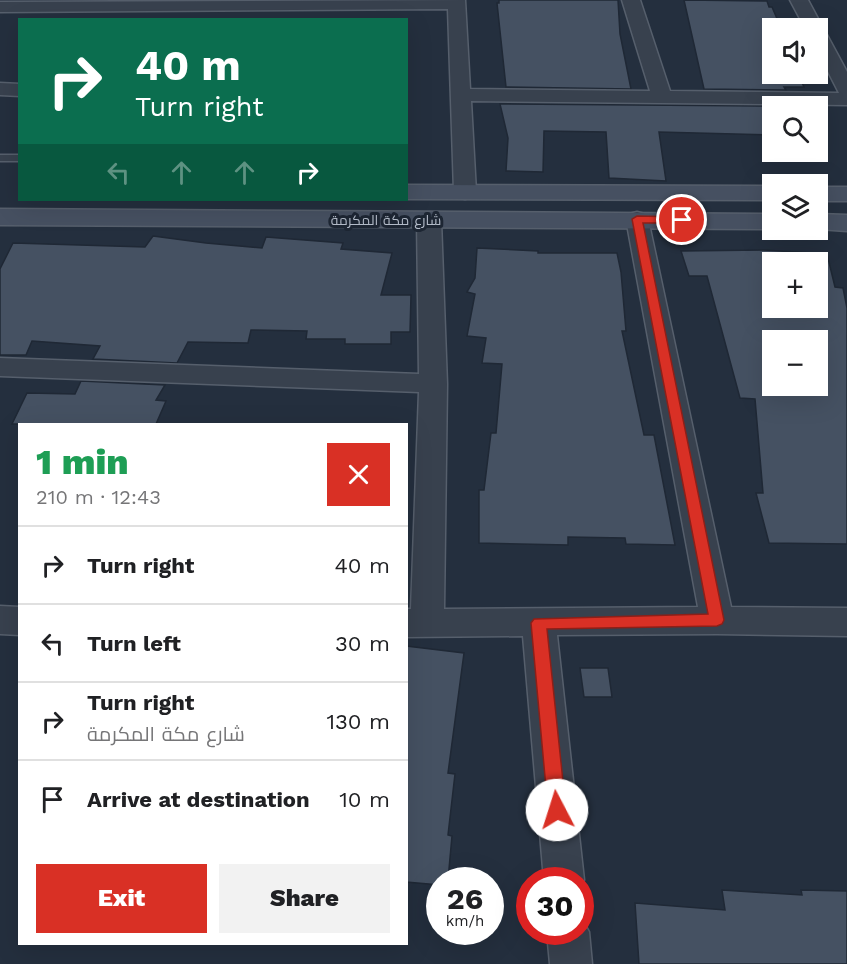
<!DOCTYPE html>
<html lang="en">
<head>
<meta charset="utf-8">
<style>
  body { margin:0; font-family:"Work Sans",Cairo,sans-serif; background:#f2f2f2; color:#202124; height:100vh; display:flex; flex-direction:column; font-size:22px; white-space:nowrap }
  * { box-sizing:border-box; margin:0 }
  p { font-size:20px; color:#757577 }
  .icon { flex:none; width:33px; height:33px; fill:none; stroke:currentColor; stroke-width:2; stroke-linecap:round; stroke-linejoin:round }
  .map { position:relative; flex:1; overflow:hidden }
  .details { position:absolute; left:18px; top:423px; width:390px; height:522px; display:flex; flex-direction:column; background:#fff; border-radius:0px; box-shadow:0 6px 24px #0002 }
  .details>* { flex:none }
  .guide { position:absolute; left:18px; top:18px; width:390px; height:183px; border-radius:0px; box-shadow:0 6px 24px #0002; background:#0b6e4f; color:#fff; overflow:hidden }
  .fabs { position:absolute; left:762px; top:18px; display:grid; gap:12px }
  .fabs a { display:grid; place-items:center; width:66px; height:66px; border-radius:0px; background:#fff; box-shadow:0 6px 24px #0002; font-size:30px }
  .speed { position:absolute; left:426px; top:867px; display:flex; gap:12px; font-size:30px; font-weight:700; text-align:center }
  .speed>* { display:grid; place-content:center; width:78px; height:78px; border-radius:50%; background:#fff; box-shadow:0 6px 24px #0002; line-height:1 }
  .speed small { font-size:15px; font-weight:400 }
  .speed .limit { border:9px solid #d22; background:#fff; color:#111 }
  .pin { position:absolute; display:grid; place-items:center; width:51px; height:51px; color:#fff; margin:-26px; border:3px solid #fff; border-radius:50%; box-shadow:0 2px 6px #0007 }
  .me { position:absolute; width:66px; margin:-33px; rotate:355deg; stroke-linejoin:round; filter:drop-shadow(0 0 4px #0008) }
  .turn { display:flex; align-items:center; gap:21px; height:126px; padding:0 18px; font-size:27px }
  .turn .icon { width:78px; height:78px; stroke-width:2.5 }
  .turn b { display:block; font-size:42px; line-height:51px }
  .lanes { display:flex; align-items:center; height:57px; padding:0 18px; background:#0003; justify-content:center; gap:30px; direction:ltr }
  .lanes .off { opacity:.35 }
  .round { display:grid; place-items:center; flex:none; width:63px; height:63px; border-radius:0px; background:#f2f2f2 }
  .overview { display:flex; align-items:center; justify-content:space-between; height:102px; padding:0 18px }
  h1 { font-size:36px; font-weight:800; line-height:45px; color:#1e9e55 }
  .button { display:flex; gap:12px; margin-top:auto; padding:12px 18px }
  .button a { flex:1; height:69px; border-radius:0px; background:#d93025; color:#fff; font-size:24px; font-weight:800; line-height:69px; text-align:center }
  .button a+a { background:#f2f2f2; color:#202124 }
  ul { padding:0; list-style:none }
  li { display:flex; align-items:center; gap:18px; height:78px; padding:0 18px; border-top:2px solid #e0e0e0 }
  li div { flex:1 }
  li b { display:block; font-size:22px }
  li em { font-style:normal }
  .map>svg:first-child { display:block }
</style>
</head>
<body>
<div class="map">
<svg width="847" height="964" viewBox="0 0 847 964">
  <rect width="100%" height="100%" fill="#242f3e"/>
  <path fill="#455162" stroke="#1f2835" stroke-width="1.5" fill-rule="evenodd" d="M499,0H618L620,34L631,89L506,87L497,3H499Z
    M684,0L767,1L769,7H772L781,28H772V74H798L804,87H784L786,90L704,89Z
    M500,104L776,106H772V135L659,132L666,181L609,178L606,132L544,131L543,172L506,171L508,138Z
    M153,236L206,243L262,248L266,237L343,243L341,249L392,253L381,295H411L410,332H391V344H345V339H306L307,331L251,330L248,343L188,342L177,363L93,359L100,346L32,341L26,355H0V269L13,243L145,247Z
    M477,248L538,251V253H617L621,272L626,331H622L644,435H654L675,545L626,544L625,538L568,537V545L479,543V490H484L491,433H496L502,364L482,363L486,338L467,336L475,294L467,292L475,278Z
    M764,250L827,254L835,287L843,288L847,308V544L769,543L756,493H763L755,399L740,398L707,276H689L681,251ZM772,262H818V308H772ZM772,340H818V386H772Z
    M81,381L165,385L156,400L166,401L156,424H12L27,393L75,394Z
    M406,646L464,653L448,773L455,774L448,835L452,836L448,880H440V885L406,882Z
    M580,668H608L612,697H584Z
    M722,890L802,895L801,890L847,891V964H639L635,903L725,910Z"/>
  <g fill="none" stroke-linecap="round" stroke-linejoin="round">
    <g stroke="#565f6c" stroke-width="3">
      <path id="service" d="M0,155H20V161H0Z"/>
    </g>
    <g stroke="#565f6c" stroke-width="3">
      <path id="minor" d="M465,0L470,89L650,91L622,0H640L670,91L839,93L818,52V28H805L790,0H808L823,28L821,30L827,35L847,72V105L471,101L476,192L473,197L465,199L457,197L454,192L448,9L0,12V2Z
        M0,83L20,84V96L0,95Z
        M637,212L645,214L648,219L731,607L847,608V636L717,634L557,635L584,880L580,889V880H544L523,636L406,637V609H411L419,392L0,376V358L419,374L417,220L421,215L429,213L437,215L441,220L447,384L444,609L698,607L626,219L629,214Z
        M0,606L20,607V635L0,634Z
        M580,916L589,932L592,964H550L547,932H580Z"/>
    </g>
    <g stroke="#565f6c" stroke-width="3">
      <path id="secondary" d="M406,185L772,186V200L406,199Z
        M818,187H847V201H818Z
        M0,209L772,214V229L0,225Z
        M818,214L847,215V231L818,229Z"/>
    </g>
    <use href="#service" fill="#38414e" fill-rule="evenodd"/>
    <use href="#minor" fill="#38414e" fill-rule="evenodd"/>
    <use href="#secondary" fill="#465061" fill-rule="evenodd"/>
  </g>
  <path fill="#d93025" stroke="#8d1f18" stroke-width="1.5" d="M637,216L682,217L687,220L682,223H643L724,620L722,624L717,626L547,629L566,810L563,816L557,818L551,816L548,810L531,623L534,619L708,614L632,219Z"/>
  <g text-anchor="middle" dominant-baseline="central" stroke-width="6" stroke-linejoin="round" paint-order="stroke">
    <g font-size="14" fill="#b4bcc9" stroke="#1d2633">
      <text x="386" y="220">شارع مكة المكرمة</text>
    </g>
  </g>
</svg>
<div class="fabs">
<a><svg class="icon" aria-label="sound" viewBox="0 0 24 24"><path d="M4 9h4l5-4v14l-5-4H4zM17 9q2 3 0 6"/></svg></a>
<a><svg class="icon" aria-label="search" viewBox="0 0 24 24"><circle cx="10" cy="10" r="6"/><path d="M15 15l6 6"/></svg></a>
<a><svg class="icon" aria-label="layers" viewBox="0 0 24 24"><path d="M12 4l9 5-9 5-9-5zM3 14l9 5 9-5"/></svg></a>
<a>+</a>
<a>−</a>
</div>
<div class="speed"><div>26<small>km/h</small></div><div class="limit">30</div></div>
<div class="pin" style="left:682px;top:220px;background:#d93025"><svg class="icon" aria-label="arrive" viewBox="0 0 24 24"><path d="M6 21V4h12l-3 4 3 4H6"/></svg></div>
<svg class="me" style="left:557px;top:810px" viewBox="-20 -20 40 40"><circle r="19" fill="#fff"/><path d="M0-13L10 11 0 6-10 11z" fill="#d93025"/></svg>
<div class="guide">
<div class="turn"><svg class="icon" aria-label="right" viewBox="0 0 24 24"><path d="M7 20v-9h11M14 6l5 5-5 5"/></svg><div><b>40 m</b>Turn right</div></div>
<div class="lanes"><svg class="icon off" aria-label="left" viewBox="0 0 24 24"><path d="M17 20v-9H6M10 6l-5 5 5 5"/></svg><svg class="icon off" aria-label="ahead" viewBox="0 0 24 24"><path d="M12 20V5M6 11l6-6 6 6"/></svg><svg class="icon off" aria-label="ahead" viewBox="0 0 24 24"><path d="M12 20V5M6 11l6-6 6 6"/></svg><svg class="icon" aria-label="right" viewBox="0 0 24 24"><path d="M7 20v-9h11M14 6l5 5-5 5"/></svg></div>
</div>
<section class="details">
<div class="overview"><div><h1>1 min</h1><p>210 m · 12:43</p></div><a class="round" style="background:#d93025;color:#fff"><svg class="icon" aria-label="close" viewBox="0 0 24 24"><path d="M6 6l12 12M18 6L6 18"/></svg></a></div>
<ul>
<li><svg class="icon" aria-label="right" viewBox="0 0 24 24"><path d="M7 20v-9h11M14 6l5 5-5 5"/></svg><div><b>Turn right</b></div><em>40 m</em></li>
<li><svg class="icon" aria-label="left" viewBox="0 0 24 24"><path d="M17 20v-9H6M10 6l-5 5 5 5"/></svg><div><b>Turn left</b></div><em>30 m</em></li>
<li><svg class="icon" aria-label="right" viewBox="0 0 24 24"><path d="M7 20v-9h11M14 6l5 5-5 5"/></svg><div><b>Turn right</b><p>شارع مكة المكرمة</p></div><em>130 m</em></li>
<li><svg class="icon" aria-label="arrive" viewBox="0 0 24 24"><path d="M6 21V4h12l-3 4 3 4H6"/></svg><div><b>Arrive at destination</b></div><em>10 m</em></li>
</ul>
<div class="button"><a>Exit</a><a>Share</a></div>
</section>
</div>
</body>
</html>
